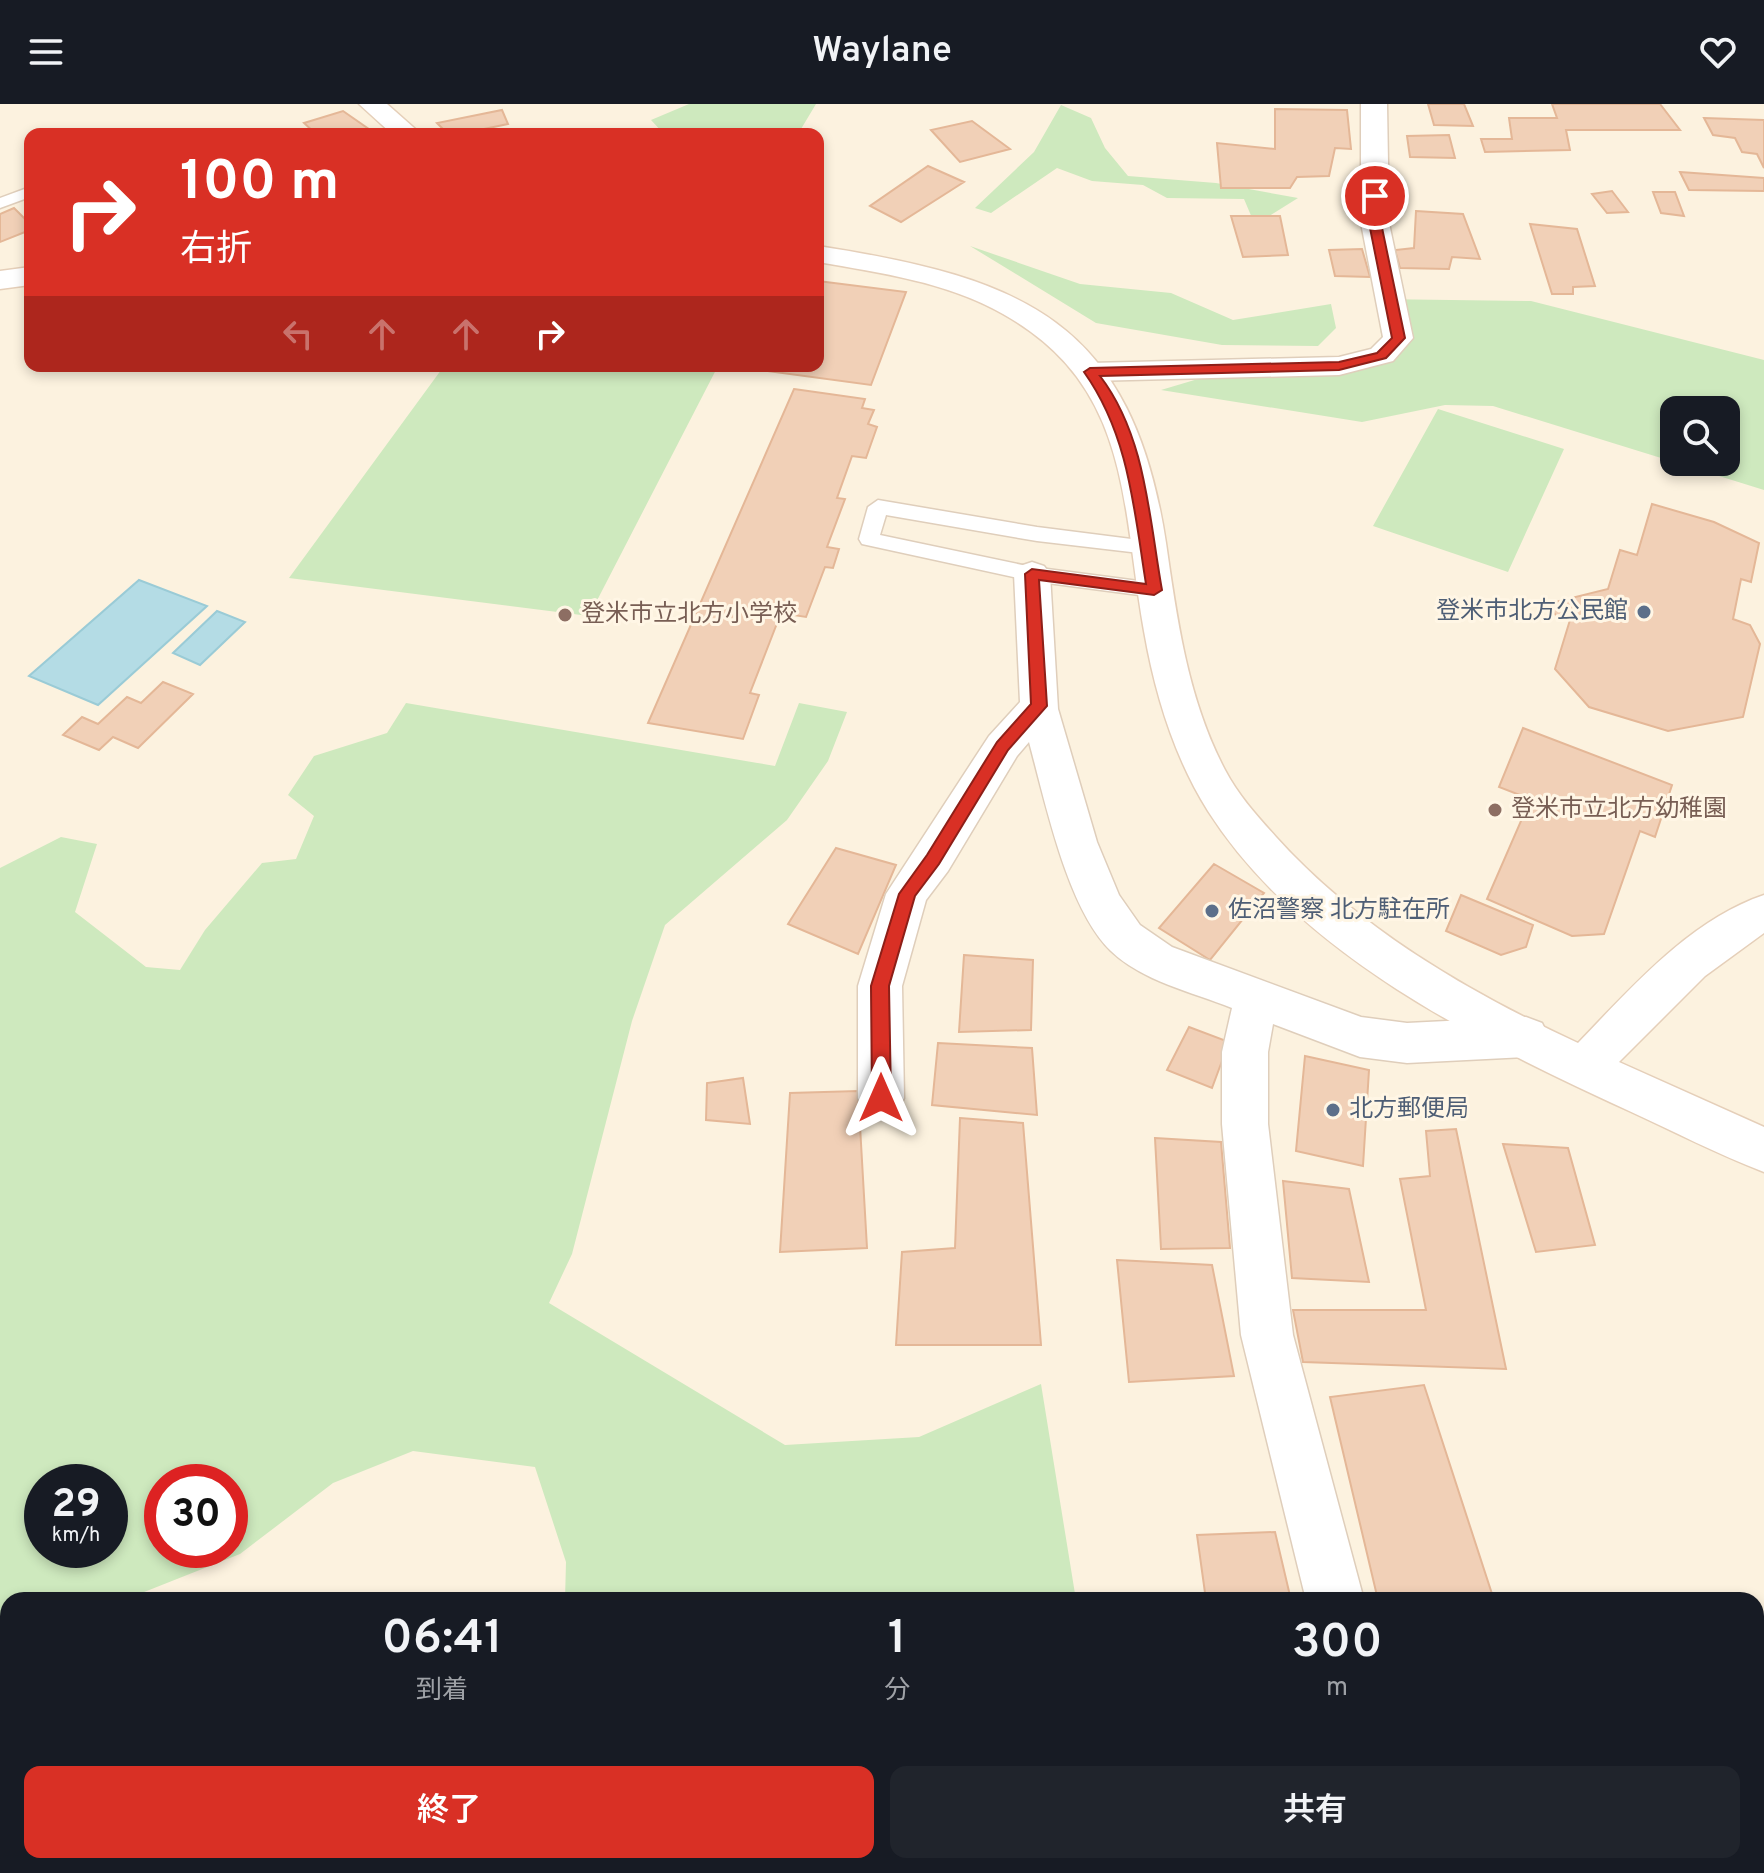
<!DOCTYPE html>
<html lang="ja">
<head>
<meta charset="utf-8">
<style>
  body { margin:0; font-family:Overpass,"Noto Sans JP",sans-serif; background:#20242c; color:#f1f3f6; height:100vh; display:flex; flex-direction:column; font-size:30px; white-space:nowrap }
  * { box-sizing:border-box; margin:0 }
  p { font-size:26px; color:#9ea1a6 }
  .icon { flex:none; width:44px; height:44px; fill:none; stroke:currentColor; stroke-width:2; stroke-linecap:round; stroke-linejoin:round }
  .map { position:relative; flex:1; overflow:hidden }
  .sheet { position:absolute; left:0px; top:1488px; width:1764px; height:282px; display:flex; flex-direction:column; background:#171b24; border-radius:24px 24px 0 0; box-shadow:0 4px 12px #0003 }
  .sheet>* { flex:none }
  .top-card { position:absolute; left:24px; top:24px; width:800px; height:244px; border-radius:16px; box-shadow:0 4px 12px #0003; background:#d93025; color:#fff; overflow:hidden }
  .buttons { position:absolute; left:1660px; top:292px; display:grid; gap:16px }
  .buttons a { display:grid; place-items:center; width:80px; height:80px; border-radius:16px; background:#171b24; box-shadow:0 4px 12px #0003; font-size:40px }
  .speed { position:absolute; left:24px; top:1360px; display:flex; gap:16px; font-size:40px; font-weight:700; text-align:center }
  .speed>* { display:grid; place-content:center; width:104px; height:104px; border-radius:50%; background:#171b24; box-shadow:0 4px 12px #0003; line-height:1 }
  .speed small { font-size:20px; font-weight:400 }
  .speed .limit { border:12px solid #d22; background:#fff; color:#111 }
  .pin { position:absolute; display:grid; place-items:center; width:68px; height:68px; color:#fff; margin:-34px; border:4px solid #fff; border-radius:50%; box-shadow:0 2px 8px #0007 }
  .me { position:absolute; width:88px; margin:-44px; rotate:0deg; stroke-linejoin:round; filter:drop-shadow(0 0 6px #0008) }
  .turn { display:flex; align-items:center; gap:28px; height:168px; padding:0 24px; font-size:36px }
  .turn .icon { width:104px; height:104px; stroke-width:2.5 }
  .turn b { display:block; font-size:56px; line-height:68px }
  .lanes { display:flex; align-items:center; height:76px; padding:0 24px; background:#0003; justify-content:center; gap:40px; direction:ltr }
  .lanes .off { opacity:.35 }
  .eta { display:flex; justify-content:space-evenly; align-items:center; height:136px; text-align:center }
  .eta b { font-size:48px; font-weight:600; line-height:56px }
  .cta { display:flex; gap:16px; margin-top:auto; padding:16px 24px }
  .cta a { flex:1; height:92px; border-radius:16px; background:#d93025; color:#fff; font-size:32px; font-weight:600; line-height:92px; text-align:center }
  .cta a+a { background:#20242c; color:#f1f3f6 }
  header { display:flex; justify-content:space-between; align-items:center; height:104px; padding:0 24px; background:#171b24; font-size:36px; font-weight:600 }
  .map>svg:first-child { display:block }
</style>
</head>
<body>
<header><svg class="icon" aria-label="menu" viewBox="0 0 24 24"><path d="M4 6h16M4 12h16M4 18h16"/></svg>Waylane<svg class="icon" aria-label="heart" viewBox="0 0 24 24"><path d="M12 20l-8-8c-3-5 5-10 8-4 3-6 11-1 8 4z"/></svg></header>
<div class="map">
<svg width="1764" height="1769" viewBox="0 0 1764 1769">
  <rect width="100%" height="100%" fill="#fcf2df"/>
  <path fill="#cee9be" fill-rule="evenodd" d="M689,0H816L798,30H664L651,16Z
    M1061,1L1091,14L1105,44L1128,72L1216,79L1298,94L1255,121L1244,95L1167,94L1143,81L1092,77L1057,64L991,109L975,104L1034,48Z
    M970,142L1080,180L1171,189L1233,216L1331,200L1336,224L1318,242L1222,241L1096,219Z
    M1376,195L1531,197L1764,256V386L1674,358H1726V306H1674V358L1493,302L1445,301L1362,318L1161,286L1208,272H1319L1365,262L1382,237Z
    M444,262H718L589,512L289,474Z
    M1438,305L1564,345L1508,468L1373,422Z
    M406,599L775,662L799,599L847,608L828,657L787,716L665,821L632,917L572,1150L549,1199L785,1341L919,1333L1041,1280L1076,1496H565L566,1458L535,1363L413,1347L333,1379L240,1450L124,1496H8V1513L0,1514V764L61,733L97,740L75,808L146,863L180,866L205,826L262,759L296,755L314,712L288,691L314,652L387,629ZM42,1378H110V1446H42ZM162,1378H230V1446H162Z
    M551,1762H1119L1120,1769H553Z"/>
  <path fill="#b4dce5" stroke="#9acbd6" stroke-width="2" d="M139,476L207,502L98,601L29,572Z
    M217,507L245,518L200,561L173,549Z"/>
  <path fill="#f1d0b7" stroke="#e4b797" stroke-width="2" d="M1428,0H1464L1473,22L1434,21Z
    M1552,0H1660L1680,26H1566L1570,46L1485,48L1481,35H1512L1509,14H1557Z
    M1275,5L1347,6L1351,45L1335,44L1329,72L1297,73L1290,84H1221L1217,39L1275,45Z
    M502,6L508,20L460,30H448L437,19Z
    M343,7L376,30H316L304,19Z
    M1704,14L1764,16V64L1757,50L1742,48L1735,34L1713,31Z
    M972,17L1010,45L960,58L931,26Z
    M1449,31L1455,54L1410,53L1407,32Z
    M928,62L964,78L901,118L870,102Z
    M1680,68L1764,74V87L1689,86Z
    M1612,87L1628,108L1607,109L1592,90Z
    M1653,88H1675L1684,112L1661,109Z
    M14,104L30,120V126L0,138V110Z
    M1416,107L1463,110L1480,155L1452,153L1449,165L1400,164L1395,146L1414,144Z
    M1231,112H1280L1288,151L1243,153Z
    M1530,120L1577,125L1595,182L1573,183V190H1552Z
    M1362,145L1370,173L1335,172L1329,146Z
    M818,177L906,188L871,281L753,265L754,262H818Z
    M794,285L865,295L862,304L874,306L868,320L877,323L866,354L852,352L837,394L845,395L827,443L839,445L833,464L825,463L806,513L781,509L750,589L759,591L743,635L648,619Z
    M1652,400L1714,418L1759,439L1751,478L1741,475L1733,515L1750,521L1760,540L1743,613L1668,627L1589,603L1555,565L1570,516L1559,515L1547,500L1608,485L1620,446L1637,451Z
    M163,578L193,590L138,644L113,633L99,646L63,631L82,613L98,620L127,593L141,599Z
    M1523,624L1672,681L1655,733L1640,727L1604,830L1572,832L1487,795L1528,701L1525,693L1499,683Z
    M836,744L896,761L858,850L788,820Z
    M1214,760L1264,789L1210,856L1159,824Z
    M1461,791L1533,821L1526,843L1501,851L1446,827Z
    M964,851L1033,856L1031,926L959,928Z
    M1189,923L1229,938L1212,984L1167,966Z
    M938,939L1032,944L1037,1011L932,1001Z
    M1305,952L1369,966L1363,1062L1296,1047Z
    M743,974L750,1020L706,1016L707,979Z
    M858,987L867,1144L780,1148L790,989Z
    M960,1014L1023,1019L1041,1241H896L902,1148L955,1144Z
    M1456,1025L1506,1265L1303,1258L1293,1206H1426L1400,1075L1430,1072L1426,1027Z
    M1155,1034L1221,1038L1230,1144L1161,1145Z
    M1503,1040L1568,1044L1595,1141L1536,1148Z
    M1283,1077L1349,1085L1369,1178L1292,1174Z
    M1117,1156L1212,1161L1234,1272L1129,1278Z
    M1424,1281L1492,1490L1439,1496H1378L1330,1293Z
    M1275,1428L1291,1496H1206L1197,1431Z
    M1257,1762H1351L1353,1769H1259Z
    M1475,1762H1594L1597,1769H1460Z"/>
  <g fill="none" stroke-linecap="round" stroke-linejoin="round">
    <g stroke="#dfcebb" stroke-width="3">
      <path id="lane" d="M30,83V93L0,104V94Z
        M878,396L1037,423L1155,438L1158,443L1155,448L1148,450L1037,437L886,411L880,431L1032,463L1154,479L1161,481L1164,486L1161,491L1154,493L1032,477L862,440L859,435L868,403Z"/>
    </g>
    <g stroke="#dfcebb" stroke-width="3">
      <path id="street" d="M1361,0H1387L1389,119L1413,234L1393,257L1339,271L1090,277L1079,275L1075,268L1079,261L1090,259L1339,253L1371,245L1383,233L1361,119Z
        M1032,458L1044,462L1050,470L1058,605L1097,738L1119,791L1140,821L1172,843L1361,913L1407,919L1526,913L1542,919L1549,933L1542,947L1526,953L1407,959L1360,953L1273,920L1268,948V1020L1293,1231L1364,1496H1306L1241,1231L1222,1020V948L1232,904C1192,888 1142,877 1111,847C1067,805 1045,696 1029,638L1017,652L948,767L926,796L902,882L904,994L897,1009L881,1015L865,1009L858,994V882L886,790L989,632L1020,598L1014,470L1020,462Z
        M1372,1762H1434L1435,1769H1373Z"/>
    </g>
    <g stroke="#e5cfb9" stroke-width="3">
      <path id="secondary" d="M359,0H387L421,30H392Z
        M818,142C1023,174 1132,216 1166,439C1177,516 1188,596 1225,666C1238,691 1257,712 1276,733C1358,824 1468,888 1578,939C1631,884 1690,816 1764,791V829L1705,872L1619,958L1764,1023V1068C1717,1050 1673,1027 1627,1006C1478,937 1300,851 1208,707C1174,653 1155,590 1144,527C1121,400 1132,282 1003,210C947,178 881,169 818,158Z
        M30,163V181L0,185V167Z"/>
    </g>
    <path stroke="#d5b49a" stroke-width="6" stroke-dasharray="3 8" stroke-linecap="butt" d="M0,1601H8
      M210,1762L215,1769"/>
    <use href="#lane" fill="#fff" fill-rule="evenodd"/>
    <use href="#street" fill="#fff" fill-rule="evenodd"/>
    <use href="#secondary" fill="#fff" fill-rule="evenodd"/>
  </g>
  <path fill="#d93025" stroke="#8d1f18" stroke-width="2" d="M1375,88L1381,92V119L1405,234L1386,254L1339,266L1100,272C1146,332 1149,414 1162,486L1154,491L1039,476L1047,602L1008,646L939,760L915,792L889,882L891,994L888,1000L881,1002L874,1000L872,994L871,882L899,790L927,751L997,638L1031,600L1025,470L1032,465L1146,480C1134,405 1129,331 1084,268L1090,264L1339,258L1377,249L1392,234L1369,119V92Z"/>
  <g fill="#5c6f8a" stroke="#fff6e5" stroke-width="3">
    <circle cx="1644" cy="508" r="8"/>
    <circle cx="1212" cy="807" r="8"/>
    <circle cx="1333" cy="1006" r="8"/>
  </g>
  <g fill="#8d6e63" stroke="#fff6e5" stroke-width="3">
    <circle cx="565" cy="511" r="8"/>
    <circle cx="1495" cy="706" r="8"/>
  </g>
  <g text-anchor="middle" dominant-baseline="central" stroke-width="6" stroke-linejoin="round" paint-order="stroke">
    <g font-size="24" fill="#4e5e75" stroke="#fff6e5" text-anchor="start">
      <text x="1628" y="508" text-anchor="end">登米市北方公民館</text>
      <text x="1228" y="807">佐沼警察 北方駐在所</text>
      <text x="1349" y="1006">北方郵便局</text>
    </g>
    <g font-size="24" fill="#785e54" stroke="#fff6e5" text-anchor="start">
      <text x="581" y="511">登米市立北方小学校</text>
      <text x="1511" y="706">登米市立北方幼稚園</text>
    </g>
  </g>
</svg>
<div class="buttons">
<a><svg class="icon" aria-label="search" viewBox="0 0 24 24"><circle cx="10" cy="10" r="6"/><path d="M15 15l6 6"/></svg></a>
</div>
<div class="speed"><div>29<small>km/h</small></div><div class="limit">30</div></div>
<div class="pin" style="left:1375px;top:92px;background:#d93025"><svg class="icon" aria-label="arrive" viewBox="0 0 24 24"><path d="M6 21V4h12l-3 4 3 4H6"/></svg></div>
<svg class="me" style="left:881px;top:994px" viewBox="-20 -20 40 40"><path d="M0-17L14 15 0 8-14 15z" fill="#d93025" stroke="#fff" stroke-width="4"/></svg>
<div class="top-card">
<div class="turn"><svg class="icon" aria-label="right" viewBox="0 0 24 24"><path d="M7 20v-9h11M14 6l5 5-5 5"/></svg><div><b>100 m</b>右折</div></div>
<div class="lanes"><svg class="icon off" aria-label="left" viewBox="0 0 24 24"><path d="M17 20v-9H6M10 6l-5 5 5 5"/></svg><svg class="icon off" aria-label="ahead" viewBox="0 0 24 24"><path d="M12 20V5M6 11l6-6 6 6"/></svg><svg class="icon off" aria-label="ahead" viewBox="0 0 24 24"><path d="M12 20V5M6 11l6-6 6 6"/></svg><svg class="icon" aria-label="right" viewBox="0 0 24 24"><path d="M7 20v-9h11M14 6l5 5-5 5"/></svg></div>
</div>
<section class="sheet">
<div class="eta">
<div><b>06:41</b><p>到着</p></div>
<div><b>1</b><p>分</p></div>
<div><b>300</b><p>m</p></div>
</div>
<div class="cta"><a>終了</a><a>共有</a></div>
</section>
</div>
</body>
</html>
